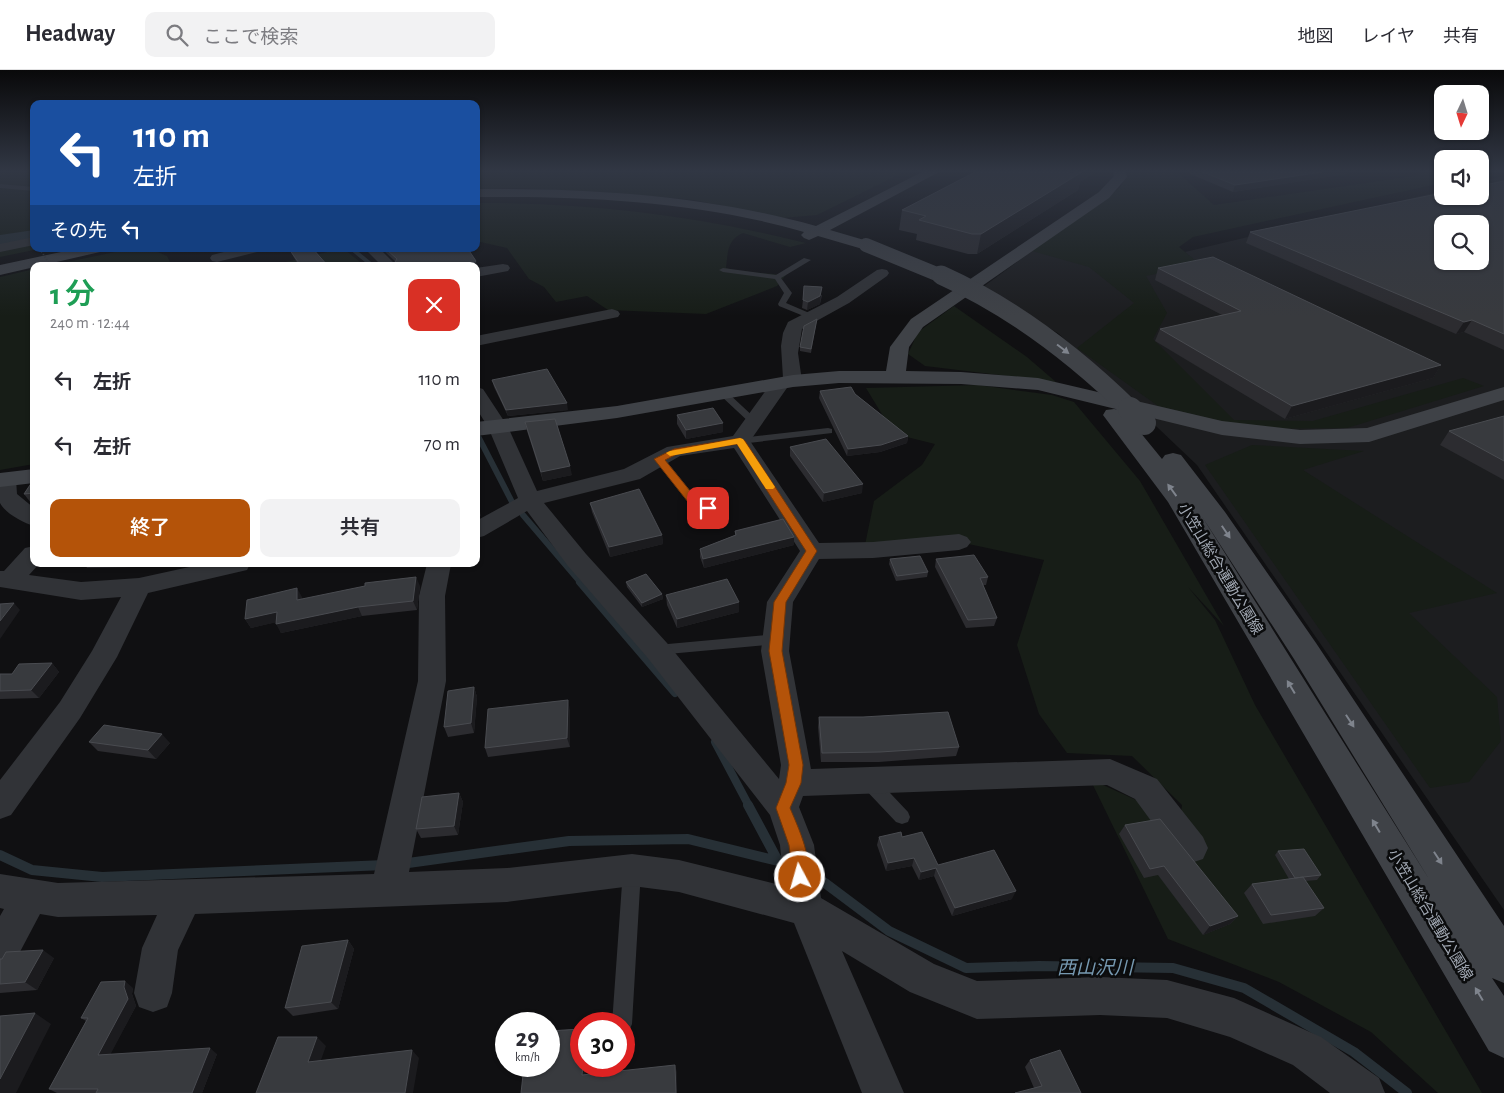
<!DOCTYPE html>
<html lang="ja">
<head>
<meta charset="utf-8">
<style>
  body { margin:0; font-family:"Alegreya Sans","Noto Sans JP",sans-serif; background:#f2f2f3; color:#2b2b33; height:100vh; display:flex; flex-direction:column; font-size:19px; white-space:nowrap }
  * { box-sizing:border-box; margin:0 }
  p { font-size:16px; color:#7c7c81 }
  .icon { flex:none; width:28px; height:28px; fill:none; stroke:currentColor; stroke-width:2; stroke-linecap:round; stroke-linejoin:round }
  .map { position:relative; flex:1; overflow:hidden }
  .side { position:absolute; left:30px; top:192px; width:450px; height:305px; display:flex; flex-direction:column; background:#fff; border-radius:10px; box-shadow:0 1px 4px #0004 }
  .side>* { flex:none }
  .banner { position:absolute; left:30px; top:30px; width:450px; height:152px; border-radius:10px; box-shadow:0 1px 4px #0004; background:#1a4fa0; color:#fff; overflow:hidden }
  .needle { width:32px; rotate:184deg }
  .tools { position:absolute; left:1434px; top:15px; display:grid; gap:10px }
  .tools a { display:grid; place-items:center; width:55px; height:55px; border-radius:10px; background:#fff; box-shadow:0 1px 4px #0004; font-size:25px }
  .speed { position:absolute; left:495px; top:942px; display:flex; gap:10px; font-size:25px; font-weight:700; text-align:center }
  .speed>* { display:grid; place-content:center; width:65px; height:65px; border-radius:50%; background:#fff; box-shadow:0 1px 4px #0004; line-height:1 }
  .speed small { font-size:12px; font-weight:400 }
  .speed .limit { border:8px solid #d22; background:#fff; color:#111 }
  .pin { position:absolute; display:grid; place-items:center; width:42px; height:42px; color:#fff; margin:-21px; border-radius:10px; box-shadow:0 2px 8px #0006 }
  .me { position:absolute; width:55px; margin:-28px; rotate:354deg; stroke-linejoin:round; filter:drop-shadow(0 0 4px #0008) }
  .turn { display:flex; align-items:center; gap:18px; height:105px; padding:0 20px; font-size:22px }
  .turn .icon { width:65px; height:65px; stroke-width:2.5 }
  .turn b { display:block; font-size:35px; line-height:42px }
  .then { display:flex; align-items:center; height:48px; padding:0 20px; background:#0003; gap:10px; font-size:19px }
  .round { display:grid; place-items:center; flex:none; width:52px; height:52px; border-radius:10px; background:#f2f2f3 }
  .head { display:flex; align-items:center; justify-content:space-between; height:85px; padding:0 20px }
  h1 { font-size:30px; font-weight:600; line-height:38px; color:#1e9e55 }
  .cta { display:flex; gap:10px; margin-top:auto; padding:10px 20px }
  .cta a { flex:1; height:58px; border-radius:10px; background:#b45309; color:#fff; font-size:20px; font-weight:600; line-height:58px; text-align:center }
  .cta a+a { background:#f2f2f3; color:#2b2b33 }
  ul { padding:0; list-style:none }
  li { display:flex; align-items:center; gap:15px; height:65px; padding:0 20px }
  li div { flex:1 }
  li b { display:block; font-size:19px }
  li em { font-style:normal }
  header { display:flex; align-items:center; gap:30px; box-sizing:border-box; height:70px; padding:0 25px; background:#fff; border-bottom:1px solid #e1e1e2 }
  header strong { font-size:24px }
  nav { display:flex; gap:28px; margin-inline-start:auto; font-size:18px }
  .search { width:350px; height:45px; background:#f2f2f3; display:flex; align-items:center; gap:12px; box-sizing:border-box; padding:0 18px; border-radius:10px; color:#7c7c81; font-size:19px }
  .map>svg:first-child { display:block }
</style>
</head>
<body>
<header>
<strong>Headway</strong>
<div class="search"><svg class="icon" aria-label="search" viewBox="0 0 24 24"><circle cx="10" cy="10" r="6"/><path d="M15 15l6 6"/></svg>ここで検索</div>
<nav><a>地図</a><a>レイヤ</a><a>共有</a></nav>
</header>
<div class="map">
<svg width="1504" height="1023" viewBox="0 0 1504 1023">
  <rect width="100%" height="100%" fill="#101012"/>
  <path fill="#1c1d1f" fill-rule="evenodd" d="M1504,106V840L1197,395L1059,264L983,217L1043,173L1198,194L1185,182L1442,121V126H1480V112ZM1442,154H1480V191H1442Z"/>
  <path fill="#171d17" d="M0,102H34V179H39L0,187Z
    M476,102H904L817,145L783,148L694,130L617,123L520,118L476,119Z
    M1127,102H1177L1214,135L1421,105L1413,102H1442V113L1193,167L1179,177L1201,195L1146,206L1167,243L1153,269L1234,350L1313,351L1463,308L1484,316L1347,358L1255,359L1158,336L1077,278L1134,233L1089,197L1032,181L1120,118Z
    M476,133C591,133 694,145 806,173L790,177L743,163C727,170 728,182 726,198L736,201L786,205L777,216L706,244L608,240L587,226L556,232L544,217L529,209L507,178L476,171Z
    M130,179H155L153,180L167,186L170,192L166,196H47Z
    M340,179H344L360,192L340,196H269Z
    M34,199V394L0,400V207Z
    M954,236L1027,287L1056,312L925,296L908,284L918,262Z
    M978,315L1052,325L1074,332L1140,411L1224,556L1188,517L1215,550L1255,635L1482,1023H1438L1371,962L1279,912L1168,869L1090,709L1180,750L1182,735L1132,686L1067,683L1039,644L1017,575L1044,490L959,472L865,475L874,431L922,395L935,374L875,359L883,346L866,318Z
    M1252,375L1364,381L1303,400L1497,523L1409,543L1497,627L1501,671L1469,712L1430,718L1205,395Z"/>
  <path fill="#273036" d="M34,160V169L0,176V165Z"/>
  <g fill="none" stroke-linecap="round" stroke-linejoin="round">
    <path stroke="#273036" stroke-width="4" d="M352,179L373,196"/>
    <path stroke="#273036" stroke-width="6" d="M479,368L512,432
      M523,445L581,513"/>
    <path stroke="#273036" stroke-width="8" d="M580,512L675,623
      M715,672L749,736"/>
    <path stroke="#273036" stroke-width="10" d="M748,735L778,791
      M0,785L32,800L102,807L385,795
      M401,794L569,771L688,769L778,791L790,796
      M811,806L825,813L889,861L966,898L1039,896L1173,898L1244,918L1354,982L1407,1023"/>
    <path fill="#313337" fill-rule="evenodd" d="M0,114L34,117V121L0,118Z
      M804,188L811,190L781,208L792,223L786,233L814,245L815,247L811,249L779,236L778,234L784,223L775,209L723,202L719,200L723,198L776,205Z
      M724,321L727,322L757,350V354H751L721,326V322Z
      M828,358L832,359V363L740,374L735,371L740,368Z
      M659,386L663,387L700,433L724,439L726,441L724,443L720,445L692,437L654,389Z
      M777,564L782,566L784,569L782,572L777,574L657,585L652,584L650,580L652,576L657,575Z
      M868,704L874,706L908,742L910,747L908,752L902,754L896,752L862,716L860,711L862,706Z
      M632,792L638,794L641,800L632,954L629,961L624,963V954H612L623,800L626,794Z"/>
    <path fill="#313337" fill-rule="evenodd" d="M34,167V175L0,182V174Z
      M236,179H259L257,182L217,192L212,191L210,188L212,185Z
      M365,179H380L397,196H382Z
      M503,194L508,195L510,198L508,201L476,207V198Z
      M882,199L887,200L889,203L887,206L849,233L802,259L798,283L802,311L800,315H789L750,371L819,473L873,472L959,464L967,467L971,472L967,477L959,480L873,488L819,489L793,532L789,581L811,699L1110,689L1157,709L1203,767L1208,778L1203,789L1191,793L1179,789L1135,729L1107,715L803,726L799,737L814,775L821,828L934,894L977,911L1100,907L1167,910L1234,928L1321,967L1379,1008L1385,1023H1330L1293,995L1230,967L1167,948L1100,945L977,949L910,922L842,881L904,1023H862L794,853L679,822L632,816L507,832L195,844L178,880L172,923L167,937L153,942L139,937L134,923L142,878L157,845L58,847L40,844L13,895L0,901V846L4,839L0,838V804L58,813L374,804L418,611L419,526L427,494H451L445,526L446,611L409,802L507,798L632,784L679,790L784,816L780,775L770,745L647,587L568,496L527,441L484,466L476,468V451L518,428L488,357L476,338V317L483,319L508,357L537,421L624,399L667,377L733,366L774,309L783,308L781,276L783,263L788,252L837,227L877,200ZM734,378L800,481L767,532L761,581L781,695L779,709L667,573L586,484L544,433L640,409L680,386Z
      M612,239L618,241L620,244L618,247L476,276V266Z
      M5,403L13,404L16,409L17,424L34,438V456C23,453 5,443 0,433C0,425 0,412 0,404Z
      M34,476V494H39L29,505L81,512L139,508L203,494H250L247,500L148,523L117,587L80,648L11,745L0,749V710L60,632L92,581L121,527L81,530L0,517V501H4L25,478Z"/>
    <path fill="#3f4247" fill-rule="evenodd" d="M922,102H939L830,160L871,172L874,175L871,178L866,180L818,166L809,170L804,168L801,165L804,162C697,131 586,126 476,127V119C591,118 705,125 816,156Z
      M1113,102H1126L1127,107L1109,128L923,257L909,277L906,301L961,302L1038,308L1222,351L1300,360L1367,358L1504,317V330L1369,372L1300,374L1222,365L1038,320L961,314L839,313L793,317L617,348L476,366V352L617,336L793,305L839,301H886L890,277L911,249L1099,122L1114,106Z
      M75,179H103L100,182L0,205V195Z
      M1114,339L1122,340L1162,389L1165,385L1173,383L1181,385L1225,442L1316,573L1504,856V913L1492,908L1504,926V988L1489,981L1168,432L1103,345L1106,340ZM1201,445L1294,589L1429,809Z
      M34,399V413L0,417V403Z"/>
    <path stroke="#373a3e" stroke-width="2" stroke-dasharray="1 2" stroke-linecap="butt" d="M40,179L50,195L55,194"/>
    <path stroke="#3f4247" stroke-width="14" d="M866,175L944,207"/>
    <path stroke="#3f4247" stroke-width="19" d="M941,205C1012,237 1076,286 1131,340"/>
    <path stroke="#3f4247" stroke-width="24" d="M1130,339L1144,353"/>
  </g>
  <path fill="#2c2c30" d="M975,102H1095L1080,112L1078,120L977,184H968L916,170L917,164L899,160L902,140Z
    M1188,102H1348L1346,104L1233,122L1188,103Z
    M1504,111V280L1464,262L1456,264L1246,173L1250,162Z
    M289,179H313L328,196H299Z
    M382,179H468L477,196H397L396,192Z
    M1158,198L1441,295L1433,308L1285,349L1155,271L1160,259L1222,245L1155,210Z
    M822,225L820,234L807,240L802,238L803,230Z
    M817,249L811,283L800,281V277Z
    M492,310L568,340L508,346L494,317Z
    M820,321L855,324L908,366L907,373L880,382L847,386L819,328Z
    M677,345L723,353V362L686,369L677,354Z
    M1504,346V410L1440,375L1449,361Z
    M525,352L572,405L543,411L527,361Z
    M790,377L862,423L823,432L790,386Z
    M34,409V433H31L24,424Z
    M590,433L662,465L663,474L610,487L592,442Z
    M735,461L794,467V475L704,498L700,487V479L735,465Z
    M890,489L928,502L927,507L896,511L889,494Z
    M936,489L988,507L986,515H983L997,548L994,556L966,558L935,497Z
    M85,494H188L187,496L87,498Z
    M626,512L662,524L663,529L642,537L627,517Z
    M420,516L417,540L362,546L281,563L276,552L251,558L245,549L302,527V529Z
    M666,525L739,532V542L677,558L667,535Z
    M52,593L59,602L39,628L0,629V604H12Z
    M474,617L477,627L474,663L448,667L444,657Z
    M570,640V677L488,687L485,678Z
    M819,647L959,677L956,686L879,692H821L818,657Z
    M89,672L170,673L156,689L98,681Z
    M459,723L463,732L458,765L421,768L416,759Z
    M1125,755L1238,846L1230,854L1203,865L1158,805L1144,808L1119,764Z
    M879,767H902L938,795L1012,829L952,846L934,806L919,810L912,796L886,801L877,775Z
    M1278,781L1321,805L1317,810L1305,811L1324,838L1315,846L1263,854L1244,823L1252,814L1289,809L1275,785Z
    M348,870L354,879L338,939L293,946L285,938Z
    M54,888L37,920L0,923V889Z
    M133,918L132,924L136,936L110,984H217L202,1023H57L49,1019L86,951L81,948Z
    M1030,990L1081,1023L1034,1018L1025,997Z"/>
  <path fill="#1b1b1e" d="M1070,102H1095L1080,112L1078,120L977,184L981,164Z
    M1322,102H1348L1346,104L1233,122L1235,115Z
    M476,191L477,196L476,197L465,196Z
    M822,217L820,234L807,240L808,232Z
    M1472,250L1464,262L1456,264L1464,252Z
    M1441,295L1433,308L1285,349L1292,336Z
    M567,333L568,340L508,346L506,340Z
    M723,353V362L686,369V360Z
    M908,366L907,373L880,382L847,386L848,379Z
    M570,396L572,405L543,411L541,402Z
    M863,414L862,423L823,432L824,423Z
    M476,423L481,446L476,447Z
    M662,465L663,474L610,487L609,477Z
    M794,467V475L704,498L703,489Z
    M416,507L420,516L417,540L413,531Z
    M297,518L302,527V539L297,530Z
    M662,524L663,529L642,537V533Z
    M739,532V542L677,558V549Z
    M14,533L20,540L0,569V551Z
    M358,537L362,546L281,563L276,554Z
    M277,542L282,551L251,558L245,549Z
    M52,593L59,602L39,628L31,620Z
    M474,617L477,627L474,663L471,653Z
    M568,630L570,640V677L567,668Z
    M162,664L170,673L156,689L148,680Z
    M459,723L463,732L458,765L454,756Z
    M914,788L912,796L886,801L888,793Z
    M936,798L934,806L919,810L921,802Z
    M1016,821L1012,829L952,846L955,838Z
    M1238,846L1230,854L1203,865L1210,856Z
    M348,870L354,879L338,939L331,932Z
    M43,880L54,888L37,920L25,912Z
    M125,911L133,918L132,924L136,936L107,991L98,985L124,917Z
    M35,943L51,954L16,1023H0V1009Z
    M317,967L326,976L317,1001L308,992Z
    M210,978L217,984L202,1023H192Z
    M412,980L419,988L413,1023H405Z
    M675,995L677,1002V1023H676Z
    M583,996H586L585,1012L582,1005Z"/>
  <path fill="#383a3e" stroke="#494b50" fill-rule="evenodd" d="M975,102H1070L1068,104L1082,102L981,164H972L919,150L926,146L902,140Z
    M1203,102H1322L1235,115Z
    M1504,111V264L1472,250L1464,252L1250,162L1442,123V126H1480V116ZM1442,154H1480V191H1442Z
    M289,179H313L328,196H301Z
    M386,179H468L476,191L473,195L465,196H398L395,192L397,189Z
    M1213,187L1441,295L1292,336L1160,259L1241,241L1158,198Z
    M804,216L822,217L820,226L808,232L803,230Z
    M817,249L811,279L800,277L804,256Z
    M547,299L567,333L506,340L492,310Z
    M851,317L855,324L908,366L881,375L848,379L820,321Z
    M713,338L723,353L686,360L677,345Z
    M1504,346V391L1449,361Z
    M555,349L570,396L541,402L525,352Z
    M826,369L863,414L824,423L790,377Z
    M34,409V423L24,424Z
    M639,419L662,465L609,477L590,433Z
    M476,425L478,437H476Z
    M783,449L794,467L703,489L700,479L736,465L735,461Z
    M974,485L988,507L980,508L997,548L968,550L936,489Z
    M920,486L928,502L897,506L890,489Z
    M646,504L662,524L642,533L626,512Z
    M416,507L413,531L358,537L276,554L277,542L245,549L247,530L297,518V530L365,516V513Z
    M727,509L739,532L677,549L666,525Z
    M14,533L0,551V534Z
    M52,593L31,620L0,621V604H12L19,594Z
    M474,617L471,653L444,657L448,621Z
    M568,630L567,668L485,678L488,639Z
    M948,642L959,677L880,682L822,683L819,647H863Z
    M104,655L162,664L148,680L89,672Z
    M459,723L454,756L416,759L422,727Z
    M1160,749L1238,846L1210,856L1164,796L1150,799L1125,755Z
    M901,762L902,767L922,762L938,795L994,780L1016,821L955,838L936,798L921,802L914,788L888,793L879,767Z
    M1304,779L1321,805L1295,808L1278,781Z
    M1303,807L1324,838L1271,845L1252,814Z
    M348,870L331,932L285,938L302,876Z
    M43,880L25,912L0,914V889H2L6,882Z
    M125,911L124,917L128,929L98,985L210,978L192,1023H96L98,1019H49L88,948H81L101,912Z
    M35,943L0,1009V946Z
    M581,959V996H583L582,1005L675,995L676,1023H521L524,996H549V961Z
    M278,967H317L308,992L412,980L405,1023H256Z
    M1060,980L1081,1023H1015L1042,1016L1030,990Z"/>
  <defs><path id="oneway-solid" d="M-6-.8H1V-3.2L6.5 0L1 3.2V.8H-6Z" transform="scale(1.25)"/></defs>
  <g fill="#7f848d">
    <use href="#oneway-solid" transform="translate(1063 279) rotate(37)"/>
    <use href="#oneway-solid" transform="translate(1172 420) rotate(-126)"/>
    <use href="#oneway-solid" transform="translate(1226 462) rotate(56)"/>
    <use href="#oneway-solid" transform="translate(1291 617) rotate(-121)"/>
    <use href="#oneway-solid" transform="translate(1350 651) rotate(57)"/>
    <use href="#oneway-solid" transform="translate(1376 756) rotate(-121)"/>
    <use href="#oneway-solid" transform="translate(1438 788) rotate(57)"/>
    <use href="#oneway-solid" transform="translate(1479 924) rotate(-121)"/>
  </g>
  <linearGradient id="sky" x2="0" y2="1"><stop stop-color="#09090a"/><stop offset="0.41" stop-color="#313744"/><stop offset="1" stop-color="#313744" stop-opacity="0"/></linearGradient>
  <rect width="1504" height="246" fill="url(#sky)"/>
  <path fill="#b45309" stroke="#753606" d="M740,368L745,371L817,481L786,532L782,581L803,695L801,713L790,738C798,757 815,793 806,813L800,815L795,813L793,807L789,775L776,738L786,713L789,695L769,581L774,532L806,481L737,374L677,384L665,390L699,432L711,436L713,438L708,441L692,437L654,389L674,379Z"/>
  <path fill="#f59e0b" d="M740,368L743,369L775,417L773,419H766L737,374L670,386L666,383L670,381Z"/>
  <g text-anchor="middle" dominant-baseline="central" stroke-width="5" stroke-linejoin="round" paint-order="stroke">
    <g font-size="15" fill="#a1a8b3" stroke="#0b0c0d">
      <text transform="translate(1220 499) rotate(59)">小笠山総合運動公園線</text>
      <text transform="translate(1430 845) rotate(59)">小笠山総合運動公園線</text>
    </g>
    <g font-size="19" font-style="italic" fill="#7699b1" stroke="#0b0c0d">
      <text x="1095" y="898">西山沢川</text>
    </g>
  </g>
</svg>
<div class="tools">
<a><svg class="needle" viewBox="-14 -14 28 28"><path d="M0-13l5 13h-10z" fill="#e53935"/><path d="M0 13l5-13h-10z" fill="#7c7c81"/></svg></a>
<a><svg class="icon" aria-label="sound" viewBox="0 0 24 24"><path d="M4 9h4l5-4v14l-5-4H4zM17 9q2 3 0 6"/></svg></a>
<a><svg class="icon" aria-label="search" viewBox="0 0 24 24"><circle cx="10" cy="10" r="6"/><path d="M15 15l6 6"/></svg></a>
</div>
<div class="speed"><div>29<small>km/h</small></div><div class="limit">30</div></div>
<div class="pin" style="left:708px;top:438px;background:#d93025"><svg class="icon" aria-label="arrive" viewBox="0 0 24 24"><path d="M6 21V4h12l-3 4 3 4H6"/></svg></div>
<svg class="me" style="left:800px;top:807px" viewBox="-20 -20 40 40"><circle r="17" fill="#b45309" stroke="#fff" stroke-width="3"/><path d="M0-11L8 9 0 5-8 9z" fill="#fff"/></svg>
<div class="banner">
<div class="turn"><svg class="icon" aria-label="left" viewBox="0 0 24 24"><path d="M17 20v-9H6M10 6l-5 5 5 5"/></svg><div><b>110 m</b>左折</div></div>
<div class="then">その先<svg class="icon" aria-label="left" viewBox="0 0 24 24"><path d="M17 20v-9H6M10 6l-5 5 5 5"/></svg></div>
</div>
<section class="side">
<div class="head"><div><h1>1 分</h1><p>240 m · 12:44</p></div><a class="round" style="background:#d93025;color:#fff"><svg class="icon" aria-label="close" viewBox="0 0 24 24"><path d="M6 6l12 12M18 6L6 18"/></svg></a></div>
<ul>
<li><svg class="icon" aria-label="left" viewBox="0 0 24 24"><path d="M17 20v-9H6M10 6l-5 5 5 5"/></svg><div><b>左折</b></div><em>110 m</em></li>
<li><svg class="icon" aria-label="left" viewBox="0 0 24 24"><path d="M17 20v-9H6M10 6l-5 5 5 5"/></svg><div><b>左折</b></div><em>70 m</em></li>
</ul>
<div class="cta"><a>終了</a><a>共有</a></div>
</section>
</div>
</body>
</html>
